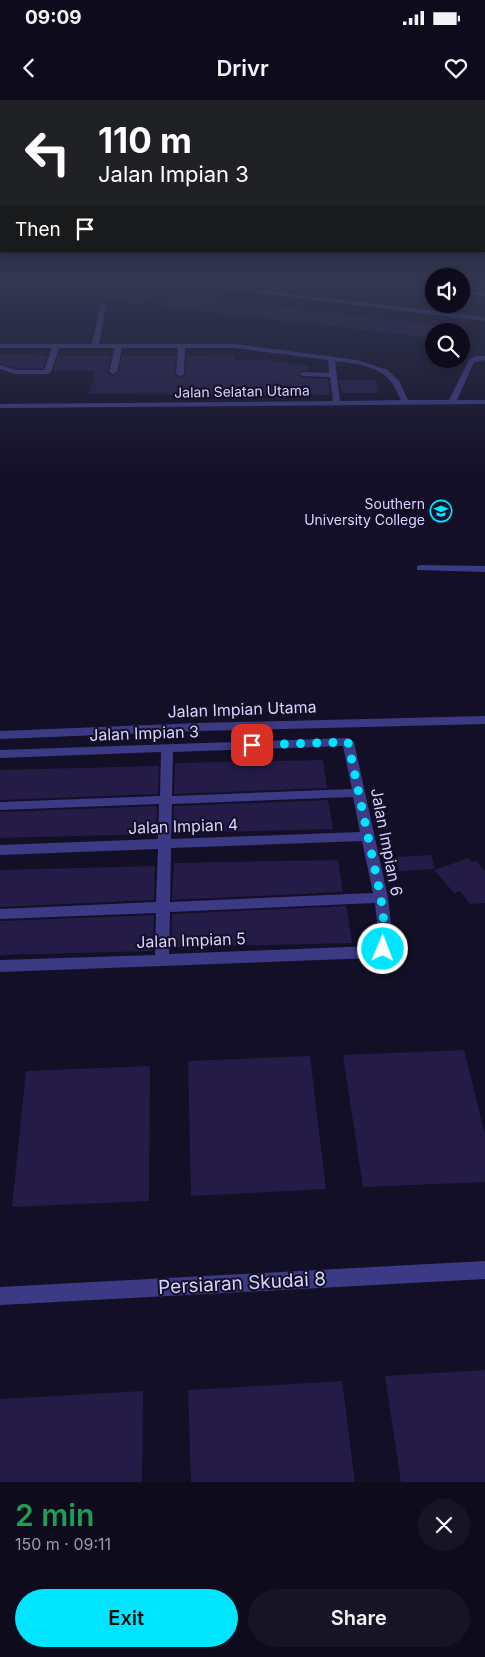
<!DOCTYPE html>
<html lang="en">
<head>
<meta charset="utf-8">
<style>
  body { margin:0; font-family:Inter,sans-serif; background:#171425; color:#f1f3f6; height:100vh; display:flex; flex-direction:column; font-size:19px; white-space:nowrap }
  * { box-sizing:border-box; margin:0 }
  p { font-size:16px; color:#9b9ba3 }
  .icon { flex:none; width:28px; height:28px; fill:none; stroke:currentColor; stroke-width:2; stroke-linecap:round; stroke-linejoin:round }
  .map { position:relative; height:1382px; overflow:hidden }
  .side { display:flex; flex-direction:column; background:#0e0b1c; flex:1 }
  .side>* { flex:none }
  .guide { position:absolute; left:0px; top:0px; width:485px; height:152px; box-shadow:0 2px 8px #0003,0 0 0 1px #2e2b3b; background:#202124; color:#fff; overflow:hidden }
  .buttons { position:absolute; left:425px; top:168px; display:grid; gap:10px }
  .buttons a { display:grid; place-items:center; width:45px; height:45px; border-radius:50%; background:#0e0b1c; box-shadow:0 2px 8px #0003,0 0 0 1px #2e2b3b; font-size:25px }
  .pin { position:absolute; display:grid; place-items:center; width:42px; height:42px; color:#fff; margin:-21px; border-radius:10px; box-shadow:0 2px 8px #0006 }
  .me { position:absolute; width:55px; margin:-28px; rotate:1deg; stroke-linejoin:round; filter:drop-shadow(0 0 4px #0008) }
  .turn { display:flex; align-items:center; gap:18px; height:105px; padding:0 15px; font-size:22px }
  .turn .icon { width:65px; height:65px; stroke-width:2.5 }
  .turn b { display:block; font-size:35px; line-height:42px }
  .then { display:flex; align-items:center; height:48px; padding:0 15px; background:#0003; gap:10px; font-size:19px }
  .round { display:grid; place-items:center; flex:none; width:52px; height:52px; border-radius:26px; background:#171425 }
  .head { display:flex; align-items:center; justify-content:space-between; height:85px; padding:0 15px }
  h1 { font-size:30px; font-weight:600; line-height:38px; color:#1e9e55 }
  .button { display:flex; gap:10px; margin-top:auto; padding:10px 15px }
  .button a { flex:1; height:58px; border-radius:30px; background:#00e5ff; color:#111; font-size:20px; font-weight:600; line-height:58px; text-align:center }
  .button a+a { background:#171425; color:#f1f3f6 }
  .status { display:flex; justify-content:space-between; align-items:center; height:35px; padding:0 25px; background:#0e0b1c; direction:ltr }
  .status svg { height:14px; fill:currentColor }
  header { display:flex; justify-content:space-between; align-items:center; height:65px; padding:0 15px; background:#0e0b1c; font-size:22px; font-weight:600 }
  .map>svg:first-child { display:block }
</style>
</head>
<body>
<div class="status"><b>09:09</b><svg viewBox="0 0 49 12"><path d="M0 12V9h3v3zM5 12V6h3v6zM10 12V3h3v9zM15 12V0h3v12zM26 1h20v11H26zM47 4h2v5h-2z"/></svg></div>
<header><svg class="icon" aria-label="back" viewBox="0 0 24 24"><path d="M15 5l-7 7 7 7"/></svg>Drivr<svg class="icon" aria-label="heart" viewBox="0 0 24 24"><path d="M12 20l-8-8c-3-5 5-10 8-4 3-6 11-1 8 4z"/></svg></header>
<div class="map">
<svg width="485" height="1382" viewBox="0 0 485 1382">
  <rect width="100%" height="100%" fill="#130f26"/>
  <path fill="#241b47" d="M120,188L139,190L159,192L144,204L105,199Z
    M175,195L434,225V238L161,206Z
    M0,255H33L47,256L43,268H16L0,263Z
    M234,255V260H266L310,266L309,270H302L297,275L303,278L328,279L330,295L89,294L95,271H53L58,256H111L107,273L114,276L119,272L122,256H176L174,275L181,278L186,274L187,256Z
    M339,280H376L379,293H341Z
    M323,660L327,688L174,694L175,663Z
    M157,666H159L158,694L0,700V670Z
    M328,700L333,729L173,733L174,706Z
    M157,706L156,734L0,738V712Z
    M431,755L435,769L399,771L396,757Z
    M469,758L472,762L476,761L485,771V803L470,804L460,791L454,793L434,770Z
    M338,760L343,792L172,800L174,763Z
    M155,766L154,800L0,807V770Z
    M345,806L347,809L352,843L171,847L172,814Z
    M154,815L153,851L0,855V821Z
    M464,950L485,1035V1082L363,1087L343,955Z
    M310,956L326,1089L191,1096L188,961Z
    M150,966L149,1101L12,1107L26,971Z
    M485,1270V1382H401L385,1276Z
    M342,1281L355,1382H191L188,1290Z
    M143,1291L142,1382H0V1299Z"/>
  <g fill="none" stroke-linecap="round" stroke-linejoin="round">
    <path fill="#3d3a85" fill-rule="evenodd" d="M168,182H190L485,217V221Z
      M382,182H403L434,186V190Z
      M461,190L485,192V196L461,194Z
      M103,204L106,206L99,244H235L357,260L388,270L399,281L408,300H449L469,260L475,256H485V260L474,262L457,300H485V304L0,308V304L333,301L330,277L303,276L299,274L303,272L329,273L328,260L235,248H185L184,274L180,276L176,274L178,248H122L117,272L113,274L109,272L115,248H59L51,272L47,274H15L0,269V265L16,270H44L52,248H0V244H92L100,206ZM335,261C353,263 381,266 392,283C396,288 398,295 401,300L340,301Z
      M420,465L485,466V472L417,470V466Z
      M485,616V624L199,631L0,639V631L199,623Z
      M348,638L354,642L388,798L393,840L388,853L373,858L0,872V860L155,855L156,813L0,819V809L156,802L158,749L0,755V745L158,739L159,704L0,710V702L160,696L161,652L0,658V650ZM343,646L352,689L172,696L173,652ZM353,697L360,732L171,739L172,704ZM362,741L373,793L170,802L171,748ZM375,803L379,840L377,845L373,846L169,854L170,812Z
      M485,1161V1179L0,1205V1187Z"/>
  </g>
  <linearGradient id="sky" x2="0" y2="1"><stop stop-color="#0a0815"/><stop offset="0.48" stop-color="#333752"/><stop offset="1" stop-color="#333752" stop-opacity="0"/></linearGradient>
  <rect width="485" height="376" fill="url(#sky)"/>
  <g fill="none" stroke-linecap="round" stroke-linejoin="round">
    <path stroke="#00e5ff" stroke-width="9" stroke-dasharray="0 16.2" d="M252,645L348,642L381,798L386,840L383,849"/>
  </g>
  <defs>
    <g id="university-ring" transform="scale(1.125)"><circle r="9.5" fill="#130f26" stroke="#00e5ff" stroke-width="1.5"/><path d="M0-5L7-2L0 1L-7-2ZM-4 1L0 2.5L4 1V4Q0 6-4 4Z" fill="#00e5ff"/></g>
  </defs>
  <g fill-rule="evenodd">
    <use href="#university-ring" x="441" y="411"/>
  </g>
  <g text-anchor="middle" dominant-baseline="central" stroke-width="4" stroke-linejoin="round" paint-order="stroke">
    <g font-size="14" fill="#d9d4ff" stroke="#130f26">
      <text transform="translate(242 291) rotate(-1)">Jalan Selatan Utama</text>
    </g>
    <g font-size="14" fill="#d9d4ff" stroke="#130f26" text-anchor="end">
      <text x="425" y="403">Southern<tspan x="425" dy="16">University College</tspan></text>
    </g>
    <g font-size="16" fill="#d9d4ff" stroke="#130f26">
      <text transform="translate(242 609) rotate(-2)">Jalan Impian Utama</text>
      <text transform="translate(144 633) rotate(-2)">Jalan Impian 3</text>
      <text transform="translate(183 726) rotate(-2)">Jalan Impian 4</text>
      <text transform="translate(387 742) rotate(79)">Jalan Impian 6</text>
      <text transform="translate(191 840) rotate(-2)">Jalan Impian 5</text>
    </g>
    <g font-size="19" fill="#d9d4ff" stroke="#130f26">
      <text transform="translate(242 1183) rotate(-3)">Persiaran Skudai 8</text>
    </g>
  </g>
</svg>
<div class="buttons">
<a><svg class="icon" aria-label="sound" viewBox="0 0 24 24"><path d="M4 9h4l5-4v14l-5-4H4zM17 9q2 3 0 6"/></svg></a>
<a><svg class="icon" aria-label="search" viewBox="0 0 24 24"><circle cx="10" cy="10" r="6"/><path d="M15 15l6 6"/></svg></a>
</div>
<div class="pin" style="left:252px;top:645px;background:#d93025"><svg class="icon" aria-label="arrive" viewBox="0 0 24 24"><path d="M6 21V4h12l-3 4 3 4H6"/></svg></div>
<svg class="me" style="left:383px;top:849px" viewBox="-20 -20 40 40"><circle r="17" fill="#00e5ff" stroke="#fff" stroke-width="3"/><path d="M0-11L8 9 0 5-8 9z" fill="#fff"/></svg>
<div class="guide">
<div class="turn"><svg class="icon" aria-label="left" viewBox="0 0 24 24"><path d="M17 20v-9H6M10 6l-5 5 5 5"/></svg><div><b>110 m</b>Jalan Impian 3</div></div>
<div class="then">Then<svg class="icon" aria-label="arrive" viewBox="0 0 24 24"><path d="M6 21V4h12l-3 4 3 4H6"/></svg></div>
</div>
</div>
<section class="side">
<div class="head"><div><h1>2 min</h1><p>150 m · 09:11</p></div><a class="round"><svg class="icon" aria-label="close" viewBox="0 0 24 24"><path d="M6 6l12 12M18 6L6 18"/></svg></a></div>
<div class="button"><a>Exit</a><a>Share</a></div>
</section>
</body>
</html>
